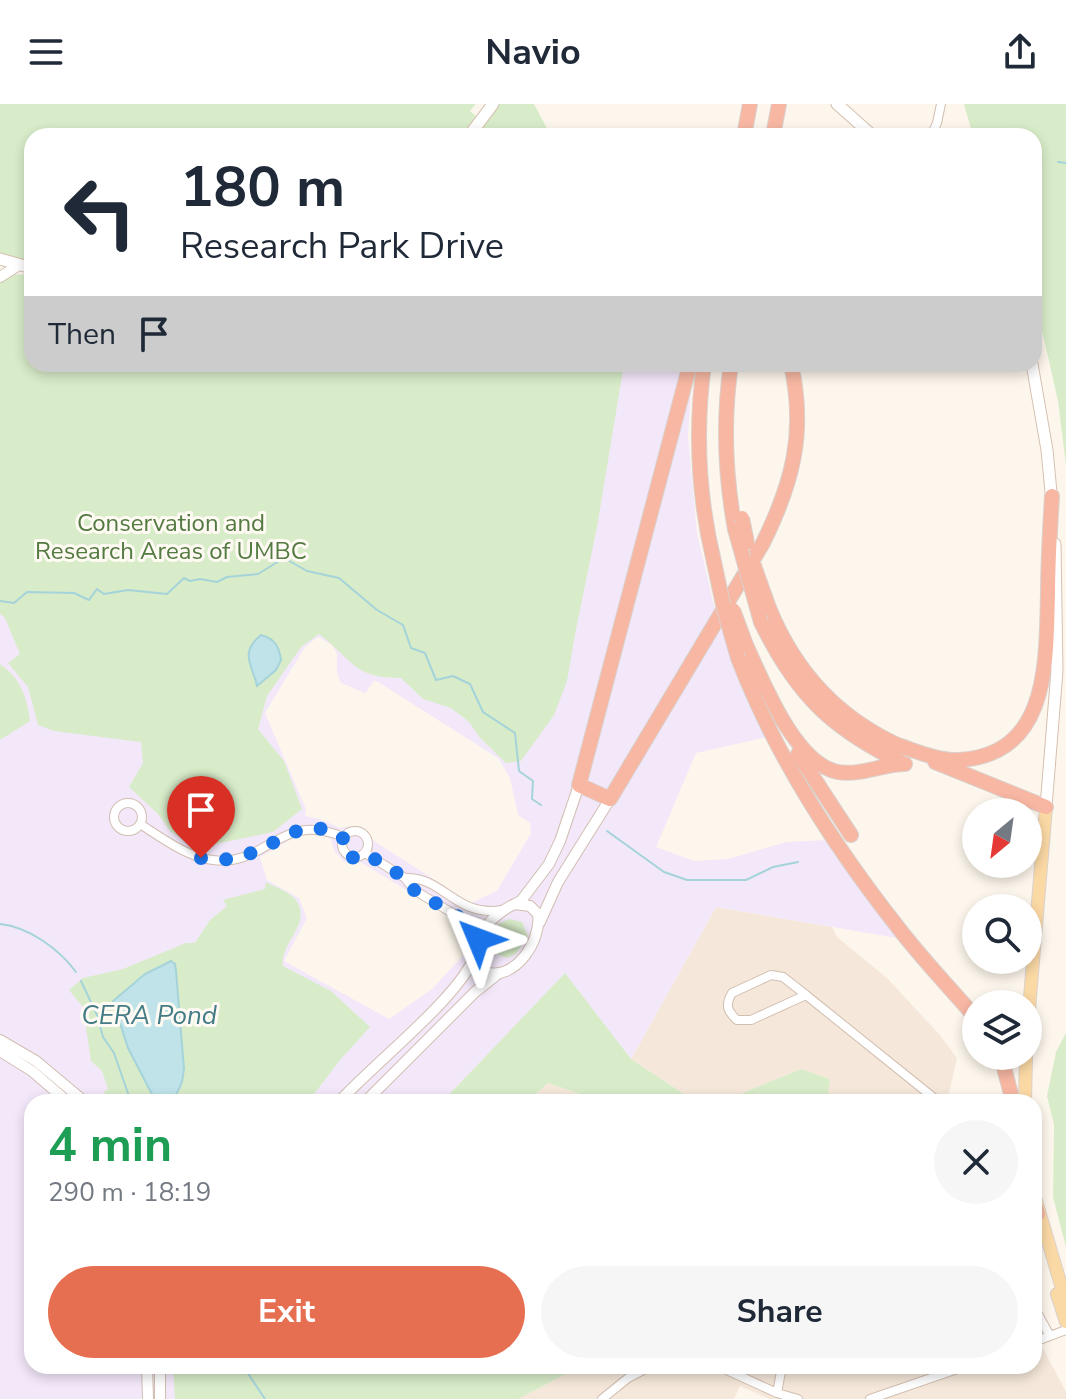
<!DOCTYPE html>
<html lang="en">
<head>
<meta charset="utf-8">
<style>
  body { margin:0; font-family:"Nunito Sans",sans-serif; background:#f6f6f7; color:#1f2937; height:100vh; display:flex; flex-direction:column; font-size:30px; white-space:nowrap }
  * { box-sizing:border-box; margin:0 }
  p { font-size:26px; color:#747a83 }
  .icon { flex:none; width:44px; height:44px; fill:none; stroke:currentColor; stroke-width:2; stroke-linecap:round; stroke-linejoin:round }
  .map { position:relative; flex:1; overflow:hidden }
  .panel { position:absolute; left:24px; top:990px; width:1018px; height:280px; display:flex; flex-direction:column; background:#fff; border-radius:24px; box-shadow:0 4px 12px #0003 }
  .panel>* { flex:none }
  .guide { position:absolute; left:24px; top:24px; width:1018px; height:244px; border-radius:24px; box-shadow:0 4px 12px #0003; background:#fff; color:#1f2937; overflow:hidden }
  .needle { width:52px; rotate:209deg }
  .fabs { position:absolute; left:962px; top:694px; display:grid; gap:16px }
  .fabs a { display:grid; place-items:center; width:80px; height:80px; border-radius:50%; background:#fff; box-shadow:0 4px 12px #0003; font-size:40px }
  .pin { position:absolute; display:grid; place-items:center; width:68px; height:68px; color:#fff; margin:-82px -34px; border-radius:50% 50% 50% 0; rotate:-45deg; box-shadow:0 0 8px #0007 }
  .pin .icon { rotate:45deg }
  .me { position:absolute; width:88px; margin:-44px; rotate:314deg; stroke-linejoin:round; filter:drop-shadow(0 0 6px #0008) }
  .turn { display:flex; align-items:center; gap:28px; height:168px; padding:0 24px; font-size:36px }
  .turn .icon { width:104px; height:104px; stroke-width:2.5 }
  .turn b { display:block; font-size:56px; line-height:68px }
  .then { display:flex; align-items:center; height:76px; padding:0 24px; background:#0003; gap:16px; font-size:30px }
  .round { display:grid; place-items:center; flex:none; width:84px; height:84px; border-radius:42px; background:#f6f6f7 }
  .summary { display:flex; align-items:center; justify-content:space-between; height:136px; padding:0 24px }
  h1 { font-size:48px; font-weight:700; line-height:60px; color:#1e9e55 }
  .cta { display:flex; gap:16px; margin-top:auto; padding:16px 24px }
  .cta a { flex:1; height:92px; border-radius:48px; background:#e76f51; color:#fff; font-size:32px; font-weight:700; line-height:92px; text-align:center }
  .cta a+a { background:#f6f6f7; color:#1f2937 }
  header { display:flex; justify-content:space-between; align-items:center; height:104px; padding:0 24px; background:#fff; font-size:36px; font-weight:700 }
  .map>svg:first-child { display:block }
</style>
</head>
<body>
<header><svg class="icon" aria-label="menu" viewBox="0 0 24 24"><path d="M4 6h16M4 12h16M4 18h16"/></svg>Navio<svg class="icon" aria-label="share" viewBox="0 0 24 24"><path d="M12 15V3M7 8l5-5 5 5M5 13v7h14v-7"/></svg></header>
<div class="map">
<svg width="1066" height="1295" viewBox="0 0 1066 1295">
  <rect width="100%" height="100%" fill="#fdf6ec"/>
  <path fill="#f5e8da" d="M716,803L832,823L837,833L887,874L939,930L957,954L947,998H827L829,975L801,965L721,998H696L631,955Z
    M548,979L604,998H527Z
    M1034,1227L1066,1288V1295H769L740,1282L734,1295H518L564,1271L574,1262H1034Z"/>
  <path fill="#f3e8fa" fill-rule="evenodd" d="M26,170L32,171V260H693L688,332L697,429L716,510L743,585L767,633L696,649L656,743L694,757L728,755L786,738L828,736L897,834L716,803L631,955L565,870L442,998H32V1262H241L270,1295H0V177L12,171ZM318,533L332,541L337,550V569L341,579L365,589L374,577L378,578L498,654L510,674L518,711L530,719L531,729L497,787L471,799L374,737L364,724L351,722L340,724L320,715L305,712L306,705L265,609L305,543ZM313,728L331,735L335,748L344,758L362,759L466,823L471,832V843L432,885L389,915L284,857L307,814L299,794L267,776L260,753L297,732Z"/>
  <path fill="#d8ecc9" d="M0,0H476L470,7L477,13L464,32H32V159L0,150Z
    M499,0H534L551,32H474Z
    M964,0H1066V361L1058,297L1034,191V32H973Z
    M26,170L32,171V260H624L597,423L576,525L567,577L554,611L521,657L506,659L480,634L469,618L451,604L423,595L401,574C353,574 353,556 319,530L301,543L267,592L258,625L284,657L302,705L273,728L197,744L170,727L158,710L129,683L143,659L141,638L54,627L38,621L28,583L8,559L20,550L5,514L0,510V177L12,171Z
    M0,560C21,575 27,593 30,617L0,636Z
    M266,778C275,783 289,788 295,795C314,819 279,839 283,862L331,887L370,923L340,956L308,998H109L104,988L108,985L102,967L91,957L83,903L69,886L83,874L123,865L186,839H195L210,816L227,802L223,796L265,785Z
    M509,815L522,818L528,832L516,850L507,854L491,847L488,837L493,823Z
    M565,869L631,955L696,998H604L548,979L527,998H442Z
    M1066,929V1143L1053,1093L1054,1021L1047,992L1056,948Z
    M801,965L830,975L827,998H721Z
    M173,1262H574L564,1271L518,1295H175Z"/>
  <path fill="#bfe3e8" stroke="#a5d3da" stroke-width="2" d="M261,531C275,535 279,542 281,556L276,566L257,582C252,560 239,549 261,531Z
    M171,857L175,860L176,867L184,965L182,978L173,998H156L128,944L113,897L145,870Z"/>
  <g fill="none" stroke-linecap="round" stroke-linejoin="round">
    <path stroke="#a5d3da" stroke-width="2" d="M1058,58L1066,59
      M0,497L14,499L27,488L74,489L89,496L97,485L104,490L128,486L167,490L184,474L190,477L200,475L217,478L227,473L258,470L284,454L307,467L339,474L377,506L403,521L411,544L425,549L436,576L453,572L470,580L483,608L515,629L519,667L533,677L532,695L541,701
      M607,727L664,768L687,776H746L773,763L798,758
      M0,820C29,823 59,845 76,868
      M81,877L97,911L103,933L114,949L131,998
      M243,1262L265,1295"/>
    <g stroke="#d1beb0" stroke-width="10">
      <path id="minor" d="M931,32L937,19L941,0
        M114 713a14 14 0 1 1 28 0a14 14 0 1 1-28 0Z
        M140,720C162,734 187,753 213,756C267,763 281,706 343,733
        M342 740a13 13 0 1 1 26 0a13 13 0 1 1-26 0Z
        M365,749L405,774L414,786L467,818L478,835
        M405,774C443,772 456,814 502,806
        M771,871L783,873L806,891L751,916H737C727,907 725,901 732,889Z
        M806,891L939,998
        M1034,1203L1050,1232
        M1034,1238L1066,1226
        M718,1262L777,1289L798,1295
        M777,1289L782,1262
        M602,1295L628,1274L651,1262
        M870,1295L966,1262"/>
    </g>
    <g stroke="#d1beb0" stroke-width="12">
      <path id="tertiary" d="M0,173L19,161
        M515,800L530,802L538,810C542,836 515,878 485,868C460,844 491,810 515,800Z
        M515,800L521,797L549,760L560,737L579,681
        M540,818L558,778L610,695
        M0,936L36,957L85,998
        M0,947L32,967L68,998
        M339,998C372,961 461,892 475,851
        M365,998L475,888L499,869
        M147,1262L148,1295
        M160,1295V1262"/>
    </g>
    <g stroke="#d6c0b0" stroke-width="13">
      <path id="secondary" d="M837,0L873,32
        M469,32L493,0
        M0,155L32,164
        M1032,260L1047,346L1052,399
        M1046,703L1057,567L1055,440"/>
    </g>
    <g stroke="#dad1cd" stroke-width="14">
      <path id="primary" d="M1028,917L1046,703
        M1025,998L1026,952
        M1034,1090L1066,1198
        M1057,1190L1066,1218"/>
    </g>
    <g stroke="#dad1cd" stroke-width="16">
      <path id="motorway" d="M744,32L750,0
        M773,32L779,0
        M690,260L579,681L610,695L763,439C793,378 806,328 791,260
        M704,260C695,326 698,392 714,458
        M731,260C723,315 725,371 735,425
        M769,504C795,568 838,615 902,643
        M761,518C795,588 830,624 901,658
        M746,541C763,578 795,660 838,668C861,672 882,660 905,660
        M738,554C775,651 836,745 900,826C924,857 951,885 976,914
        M894,640C914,646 937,657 959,656C1050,651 1046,557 1048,490C1048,457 1050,425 1052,392
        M798,650L851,731
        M935,658L1046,703
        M1001,952L1013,998
        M1034,1098L1038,1110"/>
    </g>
    <use href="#minor" stroke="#fff" stroke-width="8"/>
    <use href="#tertiary" stroke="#fff" stroke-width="10"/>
    <use href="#secondary" stroke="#fff" stroke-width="11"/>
    <use href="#primary" stroke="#fbd9a5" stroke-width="12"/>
    <use href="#motorway" stroke="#f7b7a3" stroke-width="14"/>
    <g stroke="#dad1cd" stroke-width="16" stroke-linecap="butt">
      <path id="motorway-bridge" d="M742,414L747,439
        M735,425L761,518
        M714,458L724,505L738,554
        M753,459L769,504
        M733,506L746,541"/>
    </g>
    <use href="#motorway-bridge" stroke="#f7b7a3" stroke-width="14"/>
  </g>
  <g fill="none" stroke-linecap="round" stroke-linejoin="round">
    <path stroke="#1a73e8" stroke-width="14" stroke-dasharray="0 25.2" d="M201,754C230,760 253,750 278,736C290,730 300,724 313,724C324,724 334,729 343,733L342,746C349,755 357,756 365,749L405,774L414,786L467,818L478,835"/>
  </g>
  <g text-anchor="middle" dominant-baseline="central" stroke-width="6" stroke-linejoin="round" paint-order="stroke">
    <g font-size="24" fill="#537a41" stroke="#fffaf3">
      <text x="171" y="419">Conservation and<tspan x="171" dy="28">Research Areas of UMBC</tspan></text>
    </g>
    <g font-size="26" font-style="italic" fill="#437c86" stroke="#fffaf3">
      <text x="149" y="911">CERA Pond</text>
    </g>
  </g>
</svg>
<div class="fabs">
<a><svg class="needle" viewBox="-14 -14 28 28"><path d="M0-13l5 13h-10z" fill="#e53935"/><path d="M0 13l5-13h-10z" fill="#747a83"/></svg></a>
<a><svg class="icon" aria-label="search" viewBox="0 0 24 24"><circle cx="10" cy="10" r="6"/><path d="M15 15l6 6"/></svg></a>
<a><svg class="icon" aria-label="layers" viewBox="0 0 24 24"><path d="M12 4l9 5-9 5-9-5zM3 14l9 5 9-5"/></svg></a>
</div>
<div class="pin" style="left:201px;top:754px;background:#d93025"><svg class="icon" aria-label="arrive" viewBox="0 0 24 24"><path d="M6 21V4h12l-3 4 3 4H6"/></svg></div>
<svg class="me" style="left:478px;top:835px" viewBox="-20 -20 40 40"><path d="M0-17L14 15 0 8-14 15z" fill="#1a73e8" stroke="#fff" stroke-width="4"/></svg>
<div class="guide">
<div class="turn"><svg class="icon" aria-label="left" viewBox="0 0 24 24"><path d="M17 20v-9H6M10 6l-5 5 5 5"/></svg><div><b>180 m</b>Research Park Drive</div></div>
<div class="then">Then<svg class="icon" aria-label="arrive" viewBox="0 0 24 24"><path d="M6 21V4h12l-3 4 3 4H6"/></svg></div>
</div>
<section class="panel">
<div class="summary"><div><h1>4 min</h1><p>290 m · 18:19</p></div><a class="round"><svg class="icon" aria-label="close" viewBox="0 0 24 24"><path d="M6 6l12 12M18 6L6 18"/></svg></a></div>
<div class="cta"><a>Exit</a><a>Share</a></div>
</section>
</div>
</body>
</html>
